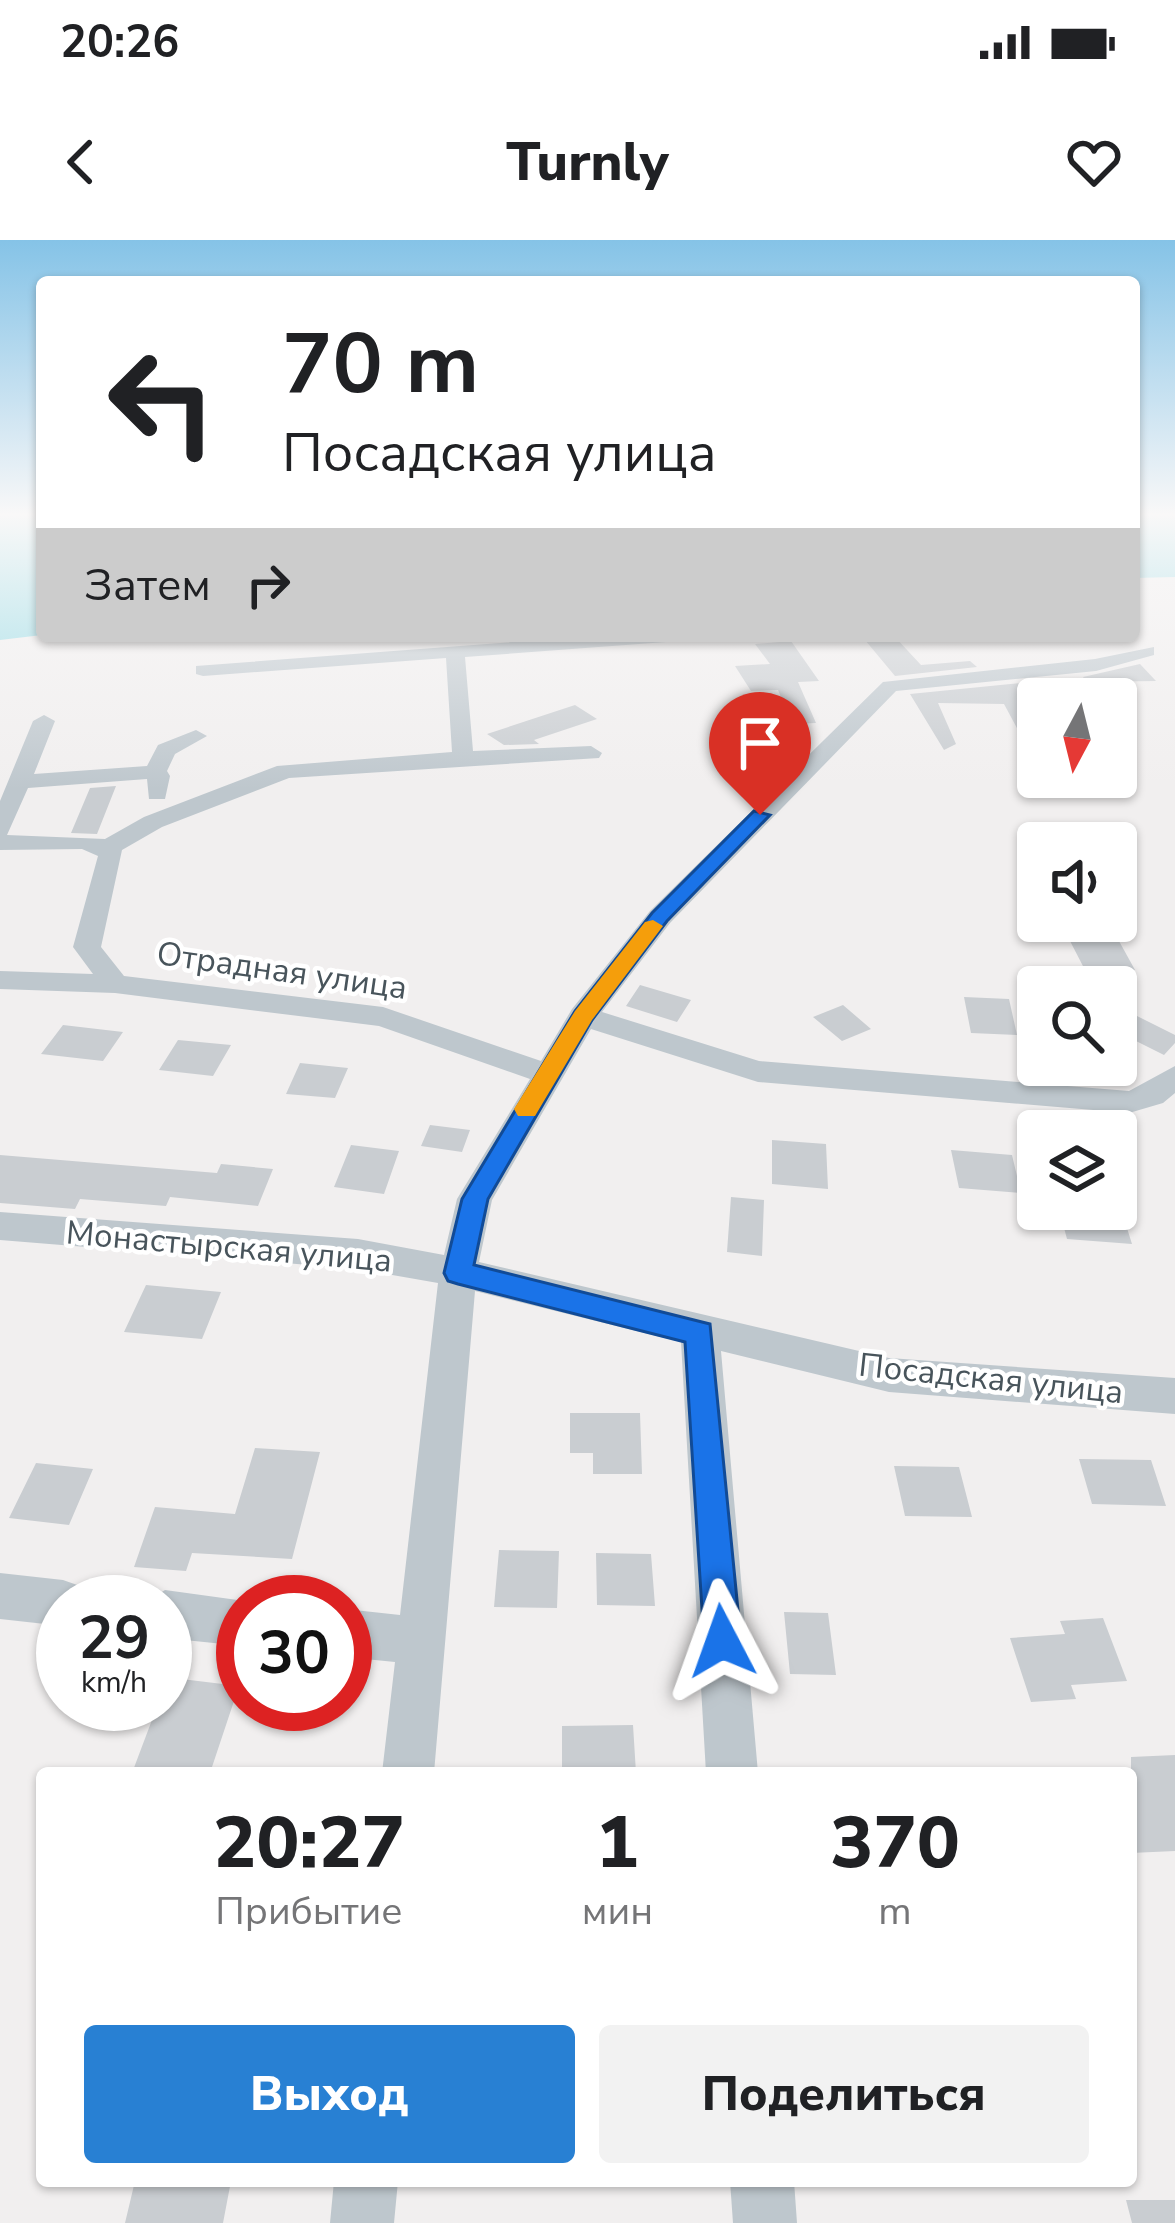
<!DOCTYPE html>
<html lang="ru">
<head>
<meta charset="utf-8">
<style>
  body { margin:0; font-family:"Nunito Sans",sans-serif; background:#f2f2f2; color:#202124; height:100vh; display:flex; flex-direction:column; font-size:45px; white-space:nowrap }
  * { box-sizing:border-box; margin:0 }
  p { font-size:39px; color:#757577 }
  .icon { flex:none; width:66px; height:66px; fill:none; stroke:currentColor; stroke-width:2; stroke-linecap:round; stroke-linejoin:round }
  .map { position:relative; flex:1; overflow:hidden }
  .panel { position:absolute; left:36px; top:1527px; width:1101px; height:420px; display:flex; flex-direction:column; background:#fff; border-radius:12px; box-shadow:0 3px 9px #0004 }
  .panel>* { flex:none }
  .hud { position:absolute; left:36px; top:36px; width:1104px; height:366px; border-radius:12px; box-shadow:0 3px 9px #0004; background:#fff; color:#202124; overflow:hidden }
  .needle { width:78px; rotate:187deg }
  .tools { position:absolute; left:1017px; top:438px; display:grid; gap:24px }
  .tools a { display:grid; place-items:center; width:120px; height:120px; border-radius:12px; background:#fff; box-shadow:0 3px 9px #0004; font-size:60px }
  .speed { position:absolute; left:36px; top:1335px; display:flex; gap:24px; font-size:60px; font-weight:700; text-align:center }
  .speed>* { display:grid; place-content:center; width:156px; height:156px; border-radius:50%; background:#fff; box-shadow:0 3px 9px #0004; line-height:1 }
  .speed small { font-size:30px; font-weight:400 }
  .speed .limit { border:18px solid #d22; background:#fff; color:#111 }
  .pin { position:absolute; display:grid; place-items:center; width:102px; height:102px; color:#fff; margin:-123px -51px; border-radius:50% 50% 50% 0; rotate:-45deg; box-shadow:0 0 12px #0007 }
  .pin .icon { rotate:45deg }
  .me { position:absolute; width:132px; margin:-66px; rotate:356deg; stroke-linejoin:round; filter:drop-shadow(0 0 9px #0008) }
  .turn { display:flex; align-items:center; gap:42px; height:252px; padding:0 48px; font-size:54px }
  .turn .icon { width:156px; height:156px; stroke-width:2.5 }
  .turn b { display:block; font-size:84px; line-height:102px }
  .then { display:flex; align-items:center; height:114px; padding:0 48px; background:#0003; gap:24px; font-size:45px }
  .eta { display:flex; justify-content:space-evenly; align-items:center; height:204px; text-align:center }
  .eta b { font-size:72px; font-weight:800; line-height:84px }
  .primary-button { display:flex; gap:24px; margin-top:auto; padding:24px 48px }
  .primary-button a { flex:1; height:138px; border-radius:12px; background:#2880d3; color:#fff; font-size:48px; font-weight:800; line-height:138px; text-align:center }
  .primary-button a+a { background:#f2f2f2; color:#202124 }
  .status { display:flex; justify-content:space-between; align-items:center; height:84px; padding:0 60px; background:#fff; direction:ltr }
  .status svg { height:33px; fill:currentColor }
  header { display:flex; justify-content:space-between; align-items:center; height:156px; padding:0 48px; background:#fff; font-size:54px; font-weight:800 }
  .map>svg:first-child { display:block }
</style>
</head>
<body>
<div class="status"><b>20:26</b><svg viewBox="0 0 49 12"><path d="M0 12V9h3v3zM5 12V6h3v6zM10 12V3h3v9zM15 12V0h3v12zM26 1h20v11H26zM47 4h2v5h-2z"/></svg></div>
<header><svg class="icon" aria-label="back" viewBox="0 0 24 24"><path d="M15 5l-7 7 7 7"/></svg>Turnly<svg class="icon" aria-label="heart" viewBox="0 0 24 24"><path d="M12 20l-8-8c-3-5 5-10 8-4 3-6 11-1 8 4z"/></svg></header>
<div class="map">
<svg width="1175" height="1983" viewBox="0 0 1175 1983">
  <rect width="100%" height="100%" fill="#f1efef"/>
  <path fill="#92dae5" d="M0,272H42V395L0,400Z
    M1134,272H1175V337L1134,338Z"/>
  <path fill="#c9cdd1" d="M895,397L921,425L970,421L977,427L895,436L865,400Z
    M791,401L819,441L798,442L816,483L792,484L778,450L751,451L735,426L770,424L755,404Z
    M1140,424L1156,441L1086,442L1083,437Z
    M1020,443L1038,470V527L1004,464L938,463L956,504L944,510L910,454Z
    M575,465L597,479L534,500L539,504L504,505L487,494Z
    M116,546L97,594L71,593L90,548Z
    M1070,701H1119L1135,730H1085Z
    M640,745L691,760L677,782L626,766Z
    M964,757L1009,759L1017,795L971,793Z
    M843,765L871,789L842,801L813,777Z
    M1131,773L1175,795V803L1164,815L1116,791Z
    M63,785L123,792L103,821L41,814Z
    M178,800L231,805L213,836L159,830Z
    M300,823L348,828L335,858L286,854Z
    M430,885L470,890L462,912L421,906Z
    M772,900L826,904L828,949L772,944Z
    M351,905L399,911L384,954L334,947Z
    M951,910L1012,915L1021,953L959,948Z
    M0,915L217,933L221,924L273,929L258,966L170,957L166,966L80,959L75,969L0,963Z
    M731,957L764,960L762,1016L727,1012Z
    M1059,969H1121L1132,1004L1067,999Z
    M146,1045L221,1052L202,1099L124,1092Z
    M570,1173H640L642,1234H593V1213H570Z
    M255,1208L320,1212L292,1319L192,1313L186,1331L134,1327L155,1267L235,1274Z
    M1079,1219L1151,1220L1166,1266L1092,1264Z
    M36,1223L93,1229L69,1285L9,1278Z
    M894,1226L959,1227L972,1277L905,1276Z
    M499,1310L559,1311L557,1368L494,1367Z
    M596,1313L651,1314L655,1366L597,1365Z
    M784,1372L828,1373L836,1435L790,1434Z
    M1103,1378L1127,1441L1071,1445L1076,1459L1031,1462L1010,1398L1065,1394L1060,1381Z
    M165,1437L239,1446L210,1533H132L158,1464H165Z
    M633,1485L636,1533H562V1486Z
    M1175,1515V1611L1131,1613V1517Z
    M135,1941H231L223,1983H125Z
    M1126,1960H1175V1983H1132Z"/>
  <g fill="none" stroke-linecap="round" stroke-linejoin="round">
    <path fill="#bec7cd" fill-rule="evenodd" d="M591,396H675L666,402L465,417L473,511L591,506L602,513L599,518L289,538L162,587L122,610L101,707L124,736L383,767L541,821L572,769L650,671L883,442L1095,419L1154,407V415L1096,431L896,451L670,683L602,772L759,821L1129,851L1175,826V853L1163,863L1129,873L758,842L591,789L492,960L479,1022L889,1118L1175,1138V1174L889,1152L721,1111L758,1533H706L681,1102L475,1051L434,1533H382L395,1422L345,1417V1369L400,1375L438,1043L358,1029L0,1000V972L358,999L444,1015L457,959L530,839L379,786L115,753L0,749V731L93,734L73,707L98,616L82,609L0,610V561L33,481L44,475L55,481L34,534L147,526L158,505L196,490L207,496L175,514L167,531L170,536L165,559H149L147,539L28,548L7,595L105,599L144,577L277,526L452,512L446,418L203,436L196,434V426Z
      M0,1333L63,1340L80,1346L86,1362H63V1386L0,1379Z
      M165,1350L252,1362H243V1406L165,1398V1362H146Z
      M334,1941H398L394,1983H330Z
      M730,1941H794L797,1983H733Z"/>
  </g>
  <linearGradient id="sky" x2="0" y2="1"><stop stop-color="#85c3e7"/><stop offset="0.5" stop-color="#f9f8f8"/><stop offset="1" stop-color="#f9f8f8" stop-opacity="0"/></linearGradient>
  <rect width="1175" height="549" fill="url(#sky)"/>
  <path fill="#1a73e8" stroke="#114b97" stroke-width="3" d="M754,571L770,575L667,681L592,780L488,959L474,1025L710,1084L741,1401L735,1414L722,1419L710,1414L704,1401L685,1102L458,1044L448,1041L444,1033L462,959L575,771L652,673Z"/>
  <path fill="#f59e0b" d="M653,680L663,686L592,780L535,876H518L514,869L575,771L645,682Z"/>
  <g text-anchor="middle" dominant-baseline="central" stroke-width="9" stroke-linejoin="round" paint-order="stroke">
    <g font-size="33" fill="#48545b" stroke="#fff">
      <text transform="translate(282 731) rotate(8)">Отрадная улица</text>
      <text transform="translate(229 1007) rotate(5)">Монастырская улица</text>
      <text transform="translate(991 1139) rotate(6)">Посадская улица</text>
    </g>
  </g>
</svg>
<div class="tools">
<a><svg class="needle" viewBox="-14 -14 28 28"><path d="M0-13l5 13h-10z" fill="#e53935"/><path d="M0 13l5-13h-10z" fill="#757577"/></svg></a>
<a><svg class="icon" aria-label="sound" viewBox="0 0 24 24"><path d="M4 9h4l5-4v14l-5-4H4zM17 9q2 3 0 6"/></svg></a>
<a><svg class="icon" aria-label="search" viewBox="0 0 24 24"><circle cx="10" cy="10" r="6"/><path d="M15 15l6 6"/></svg></a>
<a><svg class="icon" aria-label="layers" viewBox="0 0 24 24"><path d="M12 4l9 5-9 5-9-5zM3 14l9 5 9-5"/></svg></a>
</div>
<div class="speed"><div>29<small>km/h</small></div><div class="limit">30</div></div>
<div class="pin" style="left:760px;top:575px;background:#d93025"><svg class="icon" aria-label="arrive" viewBox="0 0 24 24"><path d="M6 21V4h12l-3 4 3 4H6"/></svg></div>
<svg class="me" style="left:722px;top:1401px" viewBox="-20 -20 40 40"><path d="M0-17L14 15 0 8-14 15z" fill="#1a73e8" stroke="#fff" stroke-width="4"/></svg>
<div class="hud">
<div class="turn"><svg class="icon" aria-label="left" viewBox="0 0 24 24"><path d="M17 20v-9H6M10 6l-5 5 5 5"/></svg><div><b>70 m</b>Посадская улица</div></div>
<div class="then">Затем<svg class="icon" aria-label="right" viewBox="0 0 24 24"><path d="M7 20v-9h11M14 6l5 5-5 5"/></svg></div>
</div>
<section class="panel">
<div class="eta">
<div><b>20:27</b><p>Прибытие</p></div>
<div><b>1</b><p>мин</p></div>
<div><b>370</b><p>m</p></div>
</div>
<div class="primary-button"><a>Выход</a><a>Поделиться</a></div>
</section>
</div>
</body>
</html>
